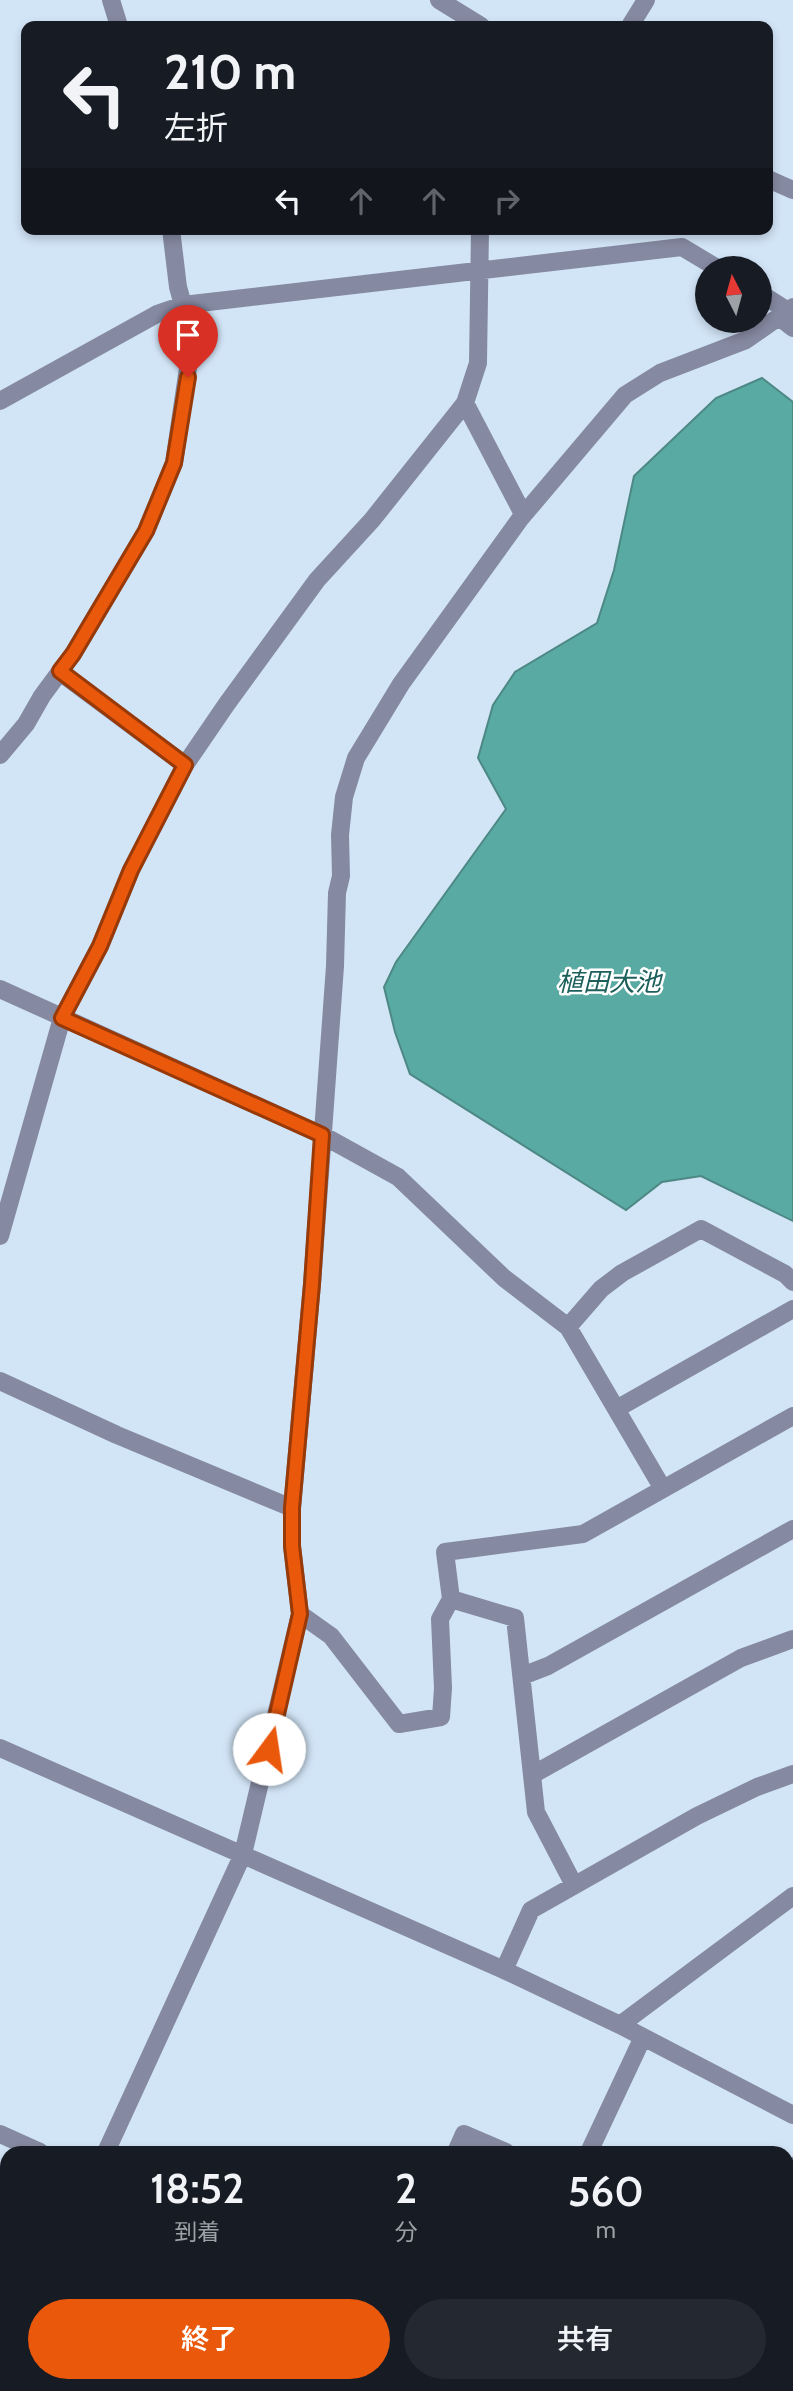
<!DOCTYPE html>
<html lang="ja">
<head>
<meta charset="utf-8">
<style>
  body { margin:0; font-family:Cabin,"Noto Sans JP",sans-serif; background:#242831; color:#f1f3f6; height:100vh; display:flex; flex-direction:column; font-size:26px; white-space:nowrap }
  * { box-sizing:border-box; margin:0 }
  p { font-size:23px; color:#9ea1a6 }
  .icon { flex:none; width:38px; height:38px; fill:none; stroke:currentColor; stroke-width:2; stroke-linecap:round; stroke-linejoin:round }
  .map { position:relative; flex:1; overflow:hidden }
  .details { position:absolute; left:0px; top:2146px; width:794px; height:247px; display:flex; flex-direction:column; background:#171b24; border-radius:21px 21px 0 0; box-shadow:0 4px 10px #0003 }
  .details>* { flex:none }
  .banner { position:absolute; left:21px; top:21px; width:752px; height:214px; border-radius:14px; box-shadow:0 4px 10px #0003; background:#171b24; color:#f1f3f6; overflow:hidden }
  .needle { width:46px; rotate:354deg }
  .controls { position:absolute; left:695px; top:256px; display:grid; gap:14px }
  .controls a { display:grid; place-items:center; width:77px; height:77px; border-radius:50%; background:#171b24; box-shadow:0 4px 10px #0003; font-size:35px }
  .pin { position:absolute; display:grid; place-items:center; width:60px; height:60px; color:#fff; margin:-72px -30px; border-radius:50% 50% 50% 0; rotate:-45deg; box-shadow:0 0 7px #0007 }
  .pin .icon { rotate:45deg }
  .me { position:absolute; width:77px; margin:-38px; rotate:14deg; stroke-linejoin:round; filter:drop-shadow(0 0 5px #0008) }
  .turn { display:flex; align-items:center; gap:24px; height:147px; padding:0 28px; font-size:32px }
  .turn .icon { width:91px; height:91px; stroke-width:2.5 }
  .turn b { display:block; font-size:49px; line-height:60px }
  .lanes { display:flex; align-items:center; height:66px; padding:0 28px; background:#0003; justify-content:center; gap:35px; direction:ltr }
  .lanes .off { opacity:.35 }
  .eta { display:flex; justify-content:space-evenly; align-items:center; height:119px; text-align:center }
  .eta b { font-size:42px; font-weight:600; line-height:49px }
  .primary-button { display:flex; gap:14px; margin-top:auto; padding:14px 28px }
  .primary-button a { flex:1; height:80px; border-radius:42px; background:#ea580c; color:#fff; font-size:28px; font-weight:600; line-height:80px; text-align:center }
  .primary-button a+a { background:#242831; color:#f1f3f6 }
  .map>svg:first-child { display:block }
</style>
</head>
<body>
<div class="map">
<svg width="793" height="2391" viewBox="0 0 793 2391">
  <rect width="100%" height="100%" fill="#d2e5f7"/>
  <path fill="#59aaa2" stroke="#4d8884" stroke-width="2" d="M762,378L793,402V1221L701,1176L662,1182L626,1210L410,1074L395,1032L384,987L396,962L506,809L478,758L493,705L515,672L597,623L614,570L634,476L716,398Z"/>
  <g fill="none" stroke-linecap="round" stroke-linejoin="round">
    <path stroke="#8589a1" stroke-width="18" d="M111,0L119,26
      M439,0L481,26
      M630,26L646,0
      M768,179L793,190
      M760,293L788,311
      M779,317L793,328
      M0,401L157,314L183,305L682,247L717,268
      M465,403L523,514
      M60,672L185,765
      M0,755L26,724L42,696L73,654L146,531L174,463L189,361L183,305L178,287L171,229
      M0,989L322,1135L398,1177L504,1278L568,1327L663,1489
      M0,1236L62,1018L100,946L131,870L185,765L226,705L317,580L372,520L465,403L478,363L480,229
      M568,1327L601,1289L622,1273L701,1229L785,1274L793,1282
      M0,1381L117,1435L292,1508
      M618,1408L793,1309
      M451,1599L515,1618L536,1812L574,1885
      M300,1614L331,1636L399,1724L441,1717L443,1688L440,1619L451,1599L445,1552L583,1534L793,1416
      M522,1676L548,1666L793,1529
      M0,1748L504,1970L620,2025L793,2115
      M532,1775L741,1658L793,1639
      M504,1970L531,1910L697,1816L757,1787L793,1774
      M620,2025L793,1896
      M0,2134L40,2152
      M106,2152L243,1854L300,1614L292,1546V1508L312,1284L335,966L337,893L341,876L340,835L344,797L356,758L401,684L520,519L625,395L660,373L746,340L793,307
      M456,2152L464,2134L506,2152
      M589,2152L643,2037
      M788,2178L793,2166
      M0,2375L7,2361
      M542,2385L554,2391
      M344,2391L347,2385
      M687,2391L690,2385"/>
  </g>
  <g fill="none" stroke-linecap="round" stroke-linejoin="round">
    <g stroke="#983908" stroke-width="18">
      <path id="route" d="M188,377L174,463L146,531L73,654L60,671L185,765L131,870L100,946L62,1018L322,1135L312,1284L292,1508V1546L300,1614L269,1749"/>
    </g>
    <use href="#route" stroke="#ea580c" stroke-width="12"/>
  </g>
  <g text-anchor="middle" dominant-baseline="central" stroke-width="5" stroke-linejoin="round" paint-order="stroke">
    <g font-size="26" font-style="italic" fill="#1d605b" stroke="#fff">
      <text x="609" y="982">植田大池</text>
    </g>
  </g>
</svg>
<div class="controls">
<a><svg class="needle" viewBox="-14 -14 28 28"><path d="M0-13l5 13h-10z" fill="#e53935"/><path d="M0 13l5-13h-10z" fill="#9ea1a6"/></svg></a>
</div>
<div class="pin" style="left:188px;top:377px;background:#d93025"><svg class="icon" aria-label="arrive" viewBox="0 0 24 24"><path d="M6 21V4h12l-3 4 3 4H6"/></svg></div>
<svg class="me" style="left:269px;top:1749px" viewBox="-20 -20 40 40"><circle r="19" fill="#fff"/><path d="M0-13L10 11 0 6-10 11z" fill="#ea580c"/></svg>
<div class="banner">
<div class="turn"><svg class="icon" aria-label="left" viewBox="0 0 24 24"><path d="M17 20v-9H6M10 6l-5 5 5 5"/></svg><div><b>210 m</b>左折</div></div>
<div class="lanes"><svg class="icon" aria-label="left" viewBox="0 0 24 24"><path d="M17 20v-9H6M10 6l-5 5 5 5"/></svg><svg class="icon off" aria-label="ahead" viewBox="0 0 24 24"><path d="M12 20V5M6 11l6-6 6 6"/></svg><svg class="icon off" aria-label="ahead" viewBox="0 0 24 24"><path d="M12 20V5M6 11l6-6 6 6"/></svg><svg class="icon off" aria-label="right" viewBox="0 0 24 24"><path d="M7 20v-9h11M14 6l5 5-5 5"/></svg></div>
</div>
<section class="details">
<div class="eta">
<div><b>18:52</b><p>到着</p></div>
<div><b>2</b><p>分</p></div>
<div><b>560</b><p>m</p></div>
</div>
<div class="primary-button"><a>終了</a><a>共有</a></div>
</section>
</div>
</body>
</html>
